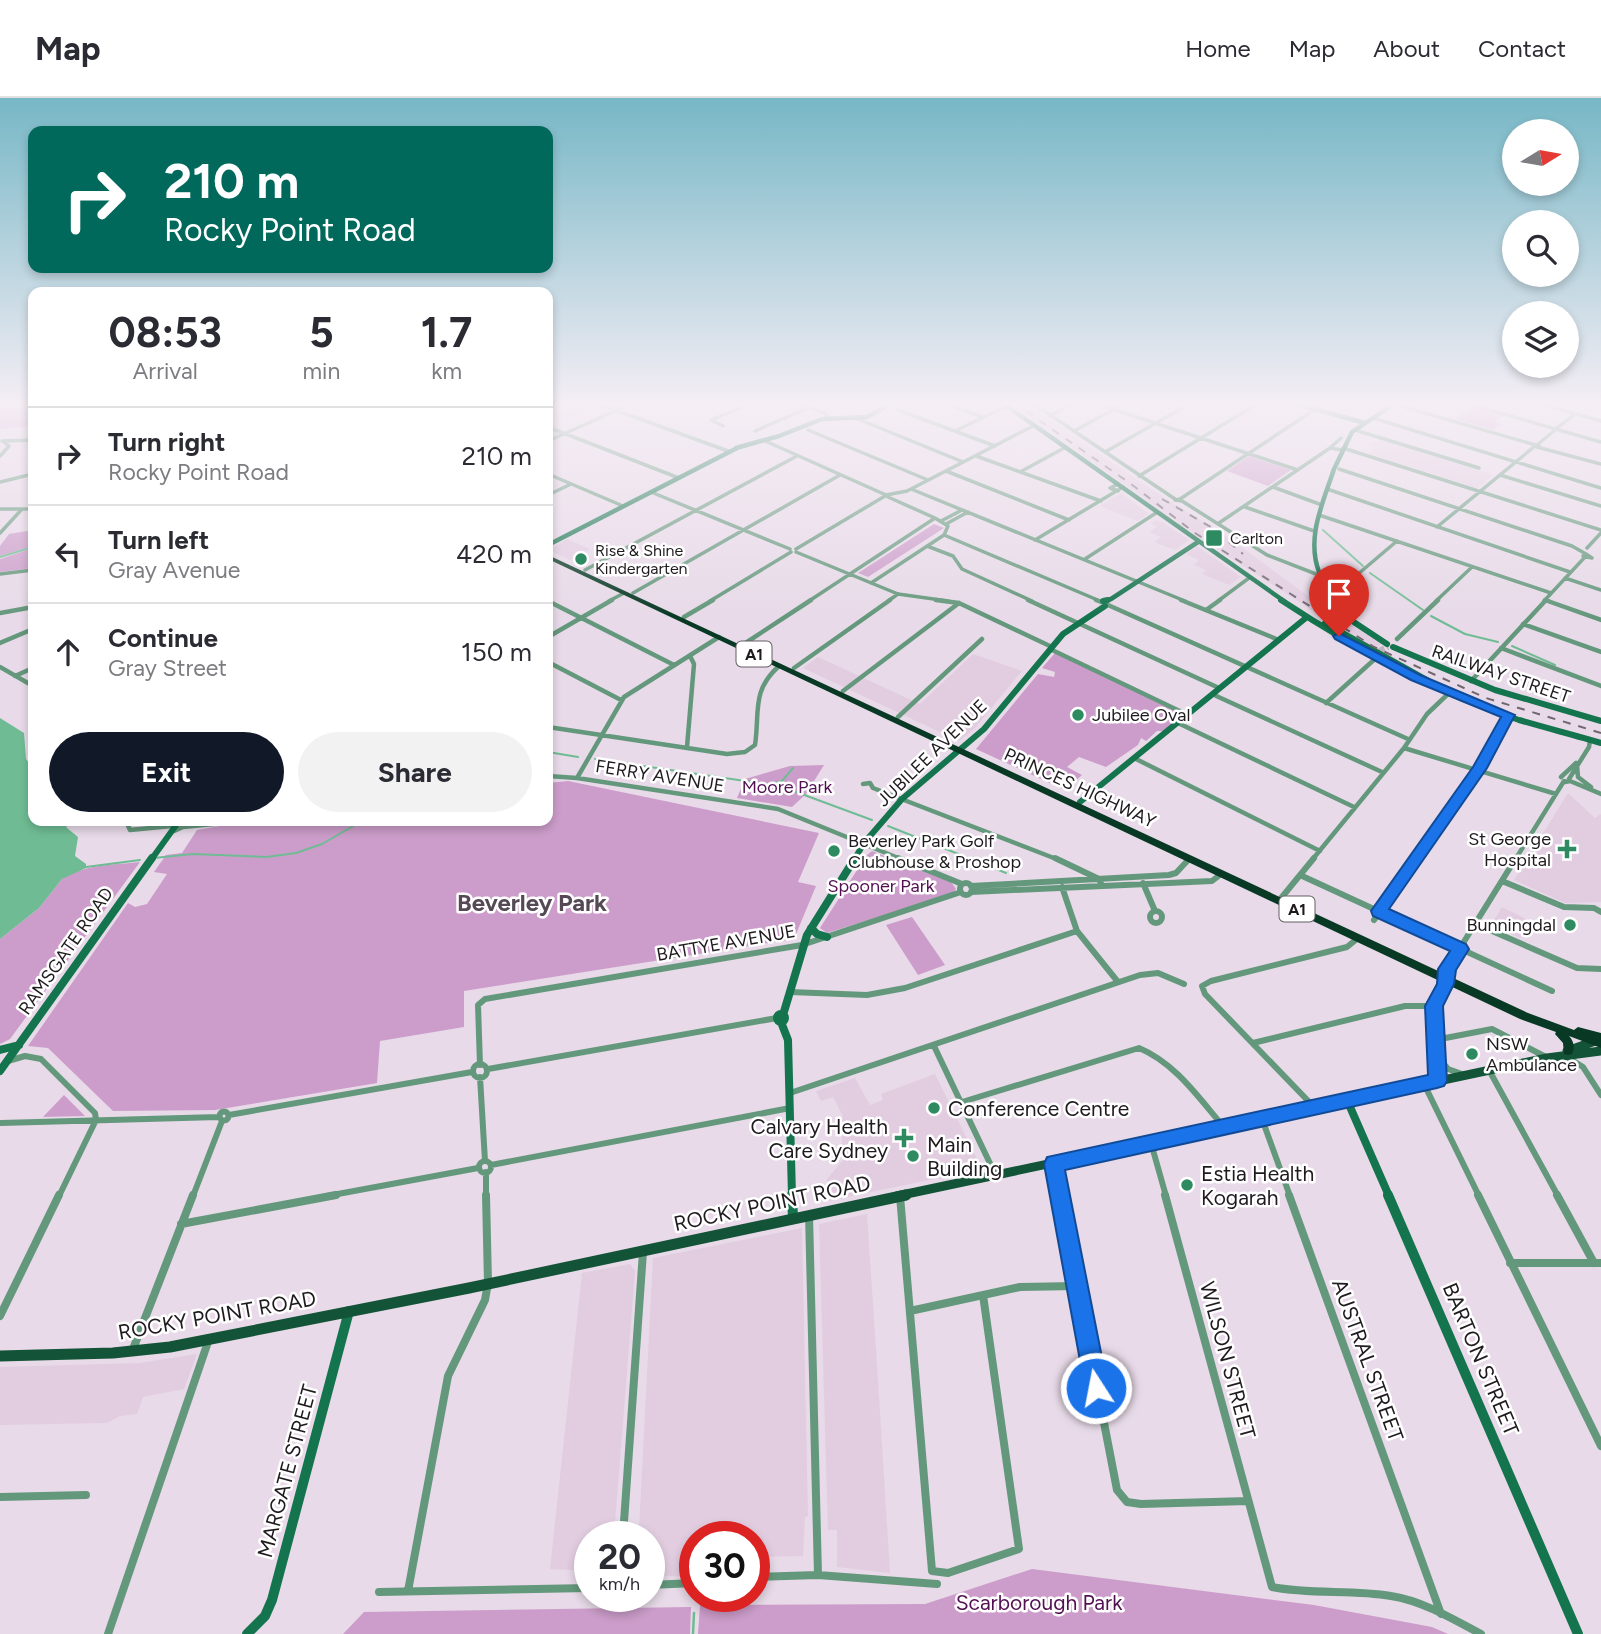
<!DOCTYPE html>
<html lang="en">
<head>
<meta charset="utf-8">
<style>
  body { margin:0; font-family:Figtree,sans-serif; background:#f2f2f3; color:#2b2b33; height:100vh; display:flex; flex-direction:column; font-size:26px; white-space:nowrap }
  * { box-sizing:border-box; margin:0 }
  p { font-size:23px; color:#7c7c81 }
  .icon { flex:none; width:38px; height:38px; fill:none; stroke:currentColor; stroke-width:2; stroke-linecap:round; stroke-linejoin:round }
  .map { position:relative; flex:1; overflow:hidden }
  .details { position:absolute; left:28px; top:189px; width:525px; height:539px; display:flex; flex-direction:column; background:#fff; border-radius:14px; box-shadow:0 4px 10px #0003 }
  .details>* { flex:none }
  .top-card { position:absolute; left:28px; top:28px; width:525px; height:147px; border-radius:14px; box-shadow:0 4px 10px #0003; background:#00695c; color:#fff; overflow:hidden }
  .needle { width:46px; rotate:79deg }
  .controls { position:absolute; left:1502px; top:21px; display:grid; gap:14px }
  .controls a { display:grid; place-items:center; width:77px; height:77px; border-radius:50%; background:#fff; box-shadow:0 4px 10px #0003; font-size:35px }
  .speed { position:absolute; left:574px; top:1423px; display:flex; gap:14px; font-size:35px; font-weight:700; text-align:center }
  .speed>* { display:grid; place-content:center; width:91px; height:91px; border-radius:50%; background:#fff; box-shadow:0 4px 10px #0003; line-height:1 }
  .speed small { font-size:18px; font-weight:400 }
  .speed .limit { border:10px solid #d22; background:#fff; color:#111 }
  .pin { position:absolute; display:grid; place-items:center; width:60px; height:60px; color:#fff; margin:-72px -30px; border-radius:50% 50% 50% 0; rotate:-45deg; box-shadow:0 0 7px #0007 }
  .pin .icon { rotate:45deg }
  .me { position:absolute; width:77px; margin:-38px; rotate:349deg; stroke-linejoin:round; filter:drop-shadow(0 0 5px #0008) }
  .turn { display:flex; align-items:center; gap:24px; height:147px; padding:0 21px; font-size:32px }
  .turn .icon { width:91px; height:91px; stroke-width:2.5 }
  .turn b { display:block; font-size:49px; line-height:60px }
  .eta { display:flex; justify-content:space-evenly; align-items:center; height:119px; text-align:center }
  .eta b { font-size:42px; font-weight:700; line-height:49px }
  .button { display:flex; gap:14px; margin-top:auto; padding:14px 21px }
  .button a { flex:1; height:80px; border-radius:42px; background:#111827; color:#fff; font-size:28px; font-weight:700; line-height:80px; text-align:center }
  .button a+a { background:#f2f2f3; color:#2b2b33 }
  ul { padding:0; list-style:none }
  li { display:flex; align-items:center; gap:21px; height:98px; padding:0 21px; border-top:2px solid #e1e1e2 }
  li div { flex:1 }
  li b { display:block; font-size:26px }
  li em { font-style:normal }
  header { display:flex; align-items:center; gap:42px; box-sizing:border-box; height:98px; padding:0 35px; background:#fff; border-bottom:2px solid #e1e1e2 }
  header strong { font-size:33px }
  nav { display:flex; gap:38px; margin-inline-start:auto; font-size:24px }
  .map>svg:first-child { display:block }
</style>
</head>
<body>
<header>
<strong>Map</strong>
<nav><a>Home</a><a>Map</a><a>About</a><a>Contact</a></nav>
</header>
<div class="map">
<svg width="1601" height="1536" viewBox="0 0 1601 1536">
  <rect width="100%" height="100%" fill="#e8dae8"/>
  <path fill="#e2cde0" d="M548,304H586L597,308L552,327L548,325Z
    M1007,304H1025L1143,386L1226,438L1330,514L1382,546L1374,550L1356,540L1209,446Z
    M1379,341L1493,377L1477,390L1368,355L1376,350L1370,347Z
    M1121,395L1149,416L1138,423L1100,408Z
    M1156,422L1164,425L1189,442L1175,452L1154,444L1161,439L1149,434L1157,429L1151,425Z
    M567,441L590,451L570,462L549,452Z
    M1197,448L1241,479L1229,487L1202,476L1206,472L1194,467L1199,462L1186,456Z
    M973,556L1022,573L974,631L959,643L803,570L818,559L920,606Z
    M1568,695L1595,720L1601,716V804L1565,805L1514,782Z
    M1502,809L1530,823L1520,840L1491,827Z
    M935,976L982,1071L828,1103L827,1081L843,1062L841,1019L843,1018L833,999L821,1003L816,993L855,980L870,1007L883,1002L881,996Z
    M867,1116L876,1251L890,1475L837,1469V1432H828L819,1126Z
    M802,1130L808,1418L805,1419L803,1458L754,1459V1438H695L693,1479L649,1477V1438H647V1431L639,1430L653,1160Z
    M630,1166L635,1173L614,1438H590V1473L550,1471L582,1175Z
    M197,1256L184,1291L143,1299L137,1316L120,1318L107,1325L0,1327V1269L140,1265Z"/>
  <path fill="#cc9dca" d="M0,304H33V308L23,309L33,312V322L26,329L0,331Z
    M1472,309L1502,318L1494,324L1501,326L1493,332L1455,321Z
    M1249,358L1291,372L1268,388L1227,373Z
    M934,426L944,430L868,479L858,475Z
    M33,432V448L0,458V448L9,436Z
    M33,450V470L0,474V461Z
    M1055,555L1174,612L1177,616L1174,624L1163,633H1157L1146,643L1141,640L1138,647L1106,669L1079,659L1067,669L1082,677L1065,692L976,651L1038,576L1054,579L1055,574L1042,570Z
    M824,667L806,696L792,709L737,700L745,681L790,668Z
    M568,683L819,735L798,784L816,788L794,841L464,893V929L380,943L377,985L215,1012L113,1013L48,950L28,948L128,805L135,809L147,806L167,776L154,774L166,757L182,755L197,732L248,723H548V685Z
    M872,753L951,784L956,791L952,796L827,835L820,830L866,758Z
    M140,764L10,941L0,946V841L39,810L62,781C85,766 114,767 140,764Z
    M912,819L945,867L918,877L886,827Z
    M64,997L85,1018L43,1019Z
    M1032,1471L1314,1507L1432,1529L1448,1536H698L700,1507L925,1506Z
    M691,1509L690,1536H343L364,1514Z"/>
  <path fill="#6fbc94" d="M0,620L24,635L26,661L33,670V723H64L67,730L78,739L75,758L86,766V770L62,781L39,810L0,841Z"/>
  <g fill="none" stroke-linecap="round" stroke-linejoin="round">
    <path stroke="#6fbc94" stroke-width="2" d="M1323,432L1363,468
      M0,459L33,449
      M1370,475L1423,512
      M1431,518L1465,536L1498,544
      M1512,548L1555,567
      M548,654L578,659
      M595,661L780,688L872,722
      M773,686L782,683L793,670
      M888,728L1006,775
      M154,760L193,756L266,759L296,755L322,746L362,723
      M86,769L140,762"/>
    <path stroke="#6fbc94" stroke-width="2.5" d="M693,1536L694,1515"/>
    <path stroke="#c0b4c0" stroke-width="6" stroke-dasharray="6 2.5" stroke-linecap="butt" d="M1379,553L1388,549"/>
    <path stroke="#64987c" stroke-width="3.5" d="M593,304L728,353
      M671,304L678,307L687,304
      M793,304L825,315L829,320
      M878,304L889,308
      M943,304L982,319
      M1031,304L1175,401
      M1091,304L1298,372
      M1462,304L1601,344
      M1534,304L1601,323
      M1394,306L1539,348
      M898,312L995,348
      M1050,318L1075,304
      M1373,320L1601,390
      M858,321L963,364
      M723,328L711,322L755,304
      M548,329L679,380
      M1557,330L1575,316
      M808,332L928,382
      M1355,332L1479,370
      M755,333L808,310
      M955,333L1007,308
      M1074,333L1127,304
      M763,342L886,397L907,393L1035,327
      M2,343L33,342
      M548,343L635,304
      M1537,347L1555,332
      M1537,349L1601,366
      M1330,350L1341,340
      M1343,350L1601,432
      M1105,354L1193,304
      M0,358L9,348L3,343
      M976,358L1101,403
      M1339,371L1572,448L1586,456
      M946,373L1069,422
      M1020,374L1066,349
      M548,376L623,408
      M1500,377L1601,408
      M1139,378L1260,304
      M0,384L33,376
      M1118,386L1110,390L1118,393
      M1273,389L1322,407
      M911,391L1185,503
      M1327,391L1570,474
      M651,394L790,451
      M548,397L571,386
      M888,399L935,420
      M1180,401L1182,403L1175,402Z
      M1180,401L1326,304
      M1182,403L1267,457L1316,476
      M1245,409L1314,433
      M0,411H33
      M1319,417L1551,495
      M941,423L962,412
      M1219,425L1330,350L1342,352
      M946,426L968,414
      M1437,429L1535,348
      M0,435L22,411
      M944,437L1100,503
      M1035,442L1123,389
      M927,448L953,458L962,471L1032,503
      M1587,450L1601,435
      M796,451L885,398
      M796,454L898,496L948,503
      M1586,456L1592,460L1583,458Z
      M1085,461L1156,415
      M585,472L797,358
      M0,476L33,472
      M1565,480L1601,492
      M633,495L840,377
      M1328,495L1338,493L1397,443
      M1545,502L1549,503
      M609,503L624,495
      M710,503L791,454
      M809,503L935,420L948,428L944,437L871,485
      M888,503L898,496
      M1218,503L1249,480
      M1436,503L1472,469
      M1544,503L1585,459"/>
    <path stroke="#64987c" stroke-width="4.5" d="M936,502L959,505L1052,549
      M1028,502L1219,590
      M1096,502L1101,504
      M1181,502L1279,542
      M1545,502L1601,522
      M548,503L674,567
      M1108,507L1408,641
      M1206,512L1220,502
      M0,515L33,509
      M684,519L713,502
      M1523,526L1601,554
      M548,539L612,502
      M1397,541L1438,502
      M0,545L33,531
      M744,546L811,502
      M1501,550L1601,588
      M1050,551L1188,617
      M548,564L621,602
      M0,569L33,588
      M794,570L890,502
      M15,578L33,570
      M1471,583L1546,502
      M843,593L959,505
      M1212,596L1382,674
      M1326,605L1376,560
      M898,619L982,541
      M1178,625L1354,709
      M548,629L727,656L745,654L755,647C760,614 751,593 779,568
      M687,649L694,566L690,558
      M1404,650L1556,696
      M1134,660L1320,753
      M1577,667L1578,679L1591,689
      M548,678L577,680L778,711L903,762
      M1561,679L1576,665
      M577,680L624,599L719,539
      M1569,681L1589,649L1590,642
      M1565,684L1570,683L1601,696
      M863,686L870,685L873,690L1059,762
      M126,723L130,732L172,728
      M174,733L183,729L244,723
      M1312,762L1404,650L1427,616L1449,595
      M1416,762L1480,670L1509,617
      M1515,762L1564,683"/>
    <path stroke="#64987c" stroke-width="6" d="M898,760L962,786
      M1055,760L1099,781L1102,788
      M1300,777L1552,893
      M1502,783L1564,809L1594,810L1601,814
      M1143,785L1155,813
      M960 791a6 6 0 1 1 12 0a6 6 0 1 1-12 0Z
      M971,788L1169,777L1176,775L1189,761
      M1062,789L1077,833L1118,884
      M971,794L1212,783L1221,776
      M1282,799L1314,760
      M1150 819a6 6 0 1 1 12 0a6 6 0 1 1-12 0Z
      M1374,822L1417,760
      M1476,826L1577,870L1601,871
      M790,894L867,897L905,890L1077,833
      M1435,942L1492,931L1546,959
      M1253,945L1405,908H1434
      M934,948L996,1078
      M1437,958L1448,971L1462,976
      M1567,959L1583,969L1601,997
      M8,963L25,958L41,961L95,1015L96,1022L59,1098
      M473 973a7 7 0 1 1 14 0a7 7 0 1 1-14 0Z
      M480,967L478,907L485,901L802,847L961,794
      M488,971L777,920
      M1489,972L1558,1098
      M480,979L485,1063
      M1437,983L1433,913L1446,886L1447,871L1516,760
      M1424,986L1479,1098
      M790,995L1140,877L1158,875L1184,886
      M962,1004L1139,950C1175,965 1198,999 1223,1028
      M1314,1009L1205,896L1202,888L1211,883L1347,849L1358,840
      M219.5 1018a4.5 4.5 0 1 1 9 0a4.5 4.5 0 1 1-9 0Z
      M229,1017L472,974
      M1262,1021L1290,1098
      M1,1025L219,1019
      M1151,1045L1166,1098
      M479 1069a6 6 0 1 1 12 0a6 6 0 1 1-12 0Z
      M1054,1066L1060,1098
      M491,1067L790,1010
      M486,1074V1098
      M193,1098L222,1023
      M327,1098L478,1070"/>
    <path stroke="#64987c" stroke-width="8" d="M1060,1097L1117,1392L1127,1404L1141,1406L1248,1403
      M1165,1097L1272,1489C1312,1497 1352,1491 1391,1498C1423,1503 1453,1521 1481,1536
      M1289,1097L1441,1516
      M1478,1097L1601,1348
      M1557,1097L1594,1165
      M900,1098L932,1473L948,1475L1019,1451L983,1197
      M809,1117L818,1477
      M181,1126L336,1097
      M1510,1165H1601
      M910,1213L1020,1189L1076,1188
      M0,1218L59,1097
      M133,1251L193,1097
      M0,1399L86,1397
      M623,1438L643,1154
      M754,1479L818,1477L937,1486
      M649,1487L695,1485
      M408,1493L448,1278L485,1202L488,1185L486,1097
      M379,1494L590,1490
      M108,1536L209,1241"/>
    <path stroke="#13744d" stroke-width="4.5" d="M1001,304L1284,503
      M1290,304L1365,325
      M736,350L779,338L822,321L867,319L894,304
      M1335,369L1352,334L1397,304
      M548,447L739,349
      M1319,474C1306,439 1323,405 1334,371
      M1320,478L1328,492V503
      M1103,503L1111,501L1198,444"/>
    <path stroke="#13744d" stroke-width="6" d="M1281,502C1354,550 1436,595 1519,622C1546,630 1574,637 1601,645
      M1328,502V507L1387,546
      M1103,503L1108,502
      M1325,525L1427,582
      M1393,549L1495,592L1601,623
      M1080,704L1307,519
      M151,762L179,723
      M854,762L864,745L902,701L984,631L1063,536L1105,508"/>
    <path stroke="#13744d" stroke-width="8" d="M811,830L817,836L827,839
      M777 920a4 4 0 1 1 8 0a4 4 0 1 1-8 0Z
      M783,917L807,837L855,760
      M781,924L788,942L792,1098
      M0,952L19,947
      M0,973L152,760
      M1347,1002L1389,1098"/>
    <path stroke="#13744d" stroke-width="10" d="M792,1097L793,1120
      M1388,1097L1578,1536
      M247,1536L265,1518L272,1502L349,1213"/>
    <path stroke="#135337" stroke-width="9" d="M1567,953L1601,941
      M897,1098L1547,960L1601,953"/>
    <path stroke="#135337" stroke-width="11" d="M0,1258L113,1255L170,1249L469,1190L906,1097"/>
    <path fill="#083924" fill-rule="evenodd" d="M548,457L1528,915L1574,932L1578,929L1601,935V950L1569,938C1574,943 1575,950 1572,956L1568,957L1564,956L1563,945L1555,936L1556,934L1520,921L548,461Z"/>
    <path stroke="#6f666e" stroke-width="2" stroke-dasharray="8 8" stroke-linecap="butt" d="M1013,304L1131,386L1195,435L1374,549L1486,600L1601,635
      M1162,401L1211,429L1243,456"/>
  </g>
  <linearGradient id="sky" x2="0" y2="1"><stop stop-color="#77b7c6"/><stop offset="0.59" stop-color="#f5eef5"/><stop offset="1" stop-color="#f5eef5" stop-opacity="0"/></linearGradient>
  <rect width="1601" height="519" fill="url(#sky)"/>
  <path fill="#1a73e8" stroke="#114b97" stroke-width="2" d="M1339,535L1420,577L1515,617L1487,670L1389,811L1466,846L1469,851L1456,872L1454,886L1443,908L1447,983L1444,988L1437,990L1065,1072L1108,1290L1105,1298L1096,1302L1088,1298L1085,1290L1044,1066L1047,1059L1428,977L1425,908L1437,886L1438,871L1450,853L1373,818L1371,813L1473,669L1501,619L1411,582L1335,541L1333,538Z"/>
  <g fill="#2e8a60" stroke="#fff" stroke-width="2.5">
    <rect x="1205" y="431" width="18" height="18" rx="3.5"/>
    <circle cx="581" cy="461" r="7"/>
    <circle cx="1078" cy="617" r="7"/>
    <path d="M1563.5 740.5h7v7h7v7h-7v7h-7v-7h-7v-7h7z"/>
    <circle cx="834" cy="753" r="7"/>
    <circle cx="1570" cy="827" r="7"/>
    <circle cx="1472" cy="956" r="7"/>
    <circle cx="934" cy="1010" r="7"/>
    <path d="M900.5 1029.5h7v7h7v7h-7v7h-7v-7h-7v-7h7z"/>
    <circle cx="913" cy="1058" r="7"/>
    <circle cx="1187" cy="1087" r="7"/>
  </g>
  <g text-anchor="middle" dominant-baseline="central" stroke-width="5" stroke-linejoin="round" paint-order="stroke">
    <g font-size="16" fill="#1f1a1e" stroke="#fff" text-anchor="start">
      <text x="1230" y="440">Carlton</text>
      <text x="595" y="452">Rise &amp; Shine<tspan x="595" dy="18">Kindergarten</tspan></text>
    </g>
    <g fill="#fff" stroke="#625f62" stroke-width="2">
      <rect x="736.5" y="543.5" width="35" height="25" rx="5"/>
      <rect x="1279.5" y="798.5" width="35" height="25" rx="5"/>
    </g>
    <g font-size="16" font-weight="bold" fill="#1f1a1e">
      <text x="754" y="556">A1</text>
      <text x="1297" y="811">A1</text>
    </g>
    <g font-size="18" fill="#1f1a1e" stroke="#fff">
      <text transform="translate(1501 576) rotate(19)">RAILWAY STREET</text>
      <text transform="translate(932 655) rotate(-44)">JUBILEE AVENUE</text>
      <text transform="translate(660 678) rotate(9)">FERRY AVENUE</text>
      <text transform="translate(1080 690) rotate(25)">PRINCES HIGHWAY</text>
      <text transform="translate(726 845) rotate(-10)">BATTYE AVENUE</text>
      <text transform="translate(66 853) rotate(-55)">RAMSGATE ROAD</text>
    </g>
    <g font-size="18" fill="#1f1a1e" stroke="#fff" text-anchor="start">
      <text x="1092" y="617">Jubilee Oval</text>
      <text x="1551" y="741" text-anchor="end">St George<tspan x="1551" dy="21">Hospital</tspan></text>
      <text x="848" y="743">Beverley Park Golf<tspan x="848" dy="21">Clubhouse &amp; Proshop</tspan></text>
      <text x="1556" y="827" text-anchor="end">Bunningdal</text>
      <text x="1486" y="946">NSW<tspan x="1486" dy="21">Ambulance</tspan></text>
    </g>
    <g font-size="18" fill="#521053" stroke="#fff">
      <text x="787" y="689">Moore Park</text>
      <text x="881" y="788">Spooner Park</text>
    </g>
    <g font-size="21" fill="#1f1a1e" stroke="#fff" text-anchor="start">
      <text x="948" y="1010">Conference Centre</text>
      <text x="888" y="1028" text-anchor="end">Calvary Health<tspan x="888" dy="24">Care Sydney</tspan></text>
      <text x="927" y="1046">Main<tspan x="927" dy="24">Building</tspan></text>
      <text x="1201" y="1075">Estia Health<tspan x="1201" dy="24">Kogarah</tspan></text>
    </g>
    <g font-size="21" fill="#1f1a1e" stroke="#fff">
      <text transform="translate(772 1105) rotate(-12)">ROCKY POINT ROAD</text>
      <text transform="translate(217 1217) rotate(-10)">ROCKY POINT ROAD</text>
      <text transform="translate(1481 1261) rotate(67)">BARTON STREET</text>
      <text transform="translate(1228 1262) rotate(75)">WILSON STREET</text>
      <text transform="translate(1368 1262) rotate(70)">AUSTRAL STREET</text>
      <text transform="translate(287 1373) rotate(-75)">MARGATE STREET</text>
    </g>
    <g font-size="21" fill="#521053" stroke="#fff">
      <text x="1039" y="1504">Scarborough Park</text>
    </g>
    <g font-size="24" font-weight="bold" fill="#554955" stroke="#fff">
      <text x="532" y="804">Beverley Park</text>
    </g>
  </g>
</svg>
<div class="controls">
<a><svg class="needle" viewBox="-14 -14 28 28"><path d="M0-13l5 13h-10z" fill="#e53935"/><path d="M0 13l5-13h-10z" fill="#7c7c81"/></svg></a>
<a><svg class="icon" aria-label="search" viewBox="0 0 24 24"><circle cx="10" cy="10" r="6"/><path d="M15 15l6 6"/></svg></a>
<a><svg class="icon" aria-label="layers" viewBox="0 0 24 24"><path d="M12 4l9 5-9 5-9-5zM3 14l9 5 9-5"/></svg></a>
</div>
<div class="speed"><div>20<small>km/h</small></div><div class="limit">30</div></div>
<div class="pin" style="left:1339px;top:538px;background:#d93025"><svg class="icon" aria-label="arrive" viewBox="0 0 24 24"><path d="M6 21V4h12l-3 4 3 4H6"/></svg></div>
<svg class="me" style="left:1096px;top:1290px" viewBox="-20 -20 40 40"><circle r="17" fill="#1a73e8" stroke="#fff" stroke-width="3"/><path d="M0-11L8 9 0 5-8 9z" fill="#fff"/></svg>
<div class="top-card">
<div class="turn"><svg class="icon" aria-label="right" viewBox="0 0 24 24"><path d="M7 20v-9h11M14 6l5 5-5 5"/></svg><div><b>210 m</b>Rocky Point Road</div></div>
</div>
<section class="details">
<div class="eta">
<div><b>08:53</b><p>Arrival</p></div>
<div><b>5</b><p>min</p></div>
<div><b>1.7</b><p>km</p></div>
</div>
<ul>
<li><svg class="icon" aria-label="right" viewBox="0 0 24 24"><path d="M7 20v-9h11M14 6l5 5-5 5"/></svg><div><b>Turn right</b><p>Rocky Point Road</p></div><em>210 m</em></li>
<li><svg class="icon" aria-label="left" viewBox="0 0 24 24"><path d="M17 20v-9H6M10 6l-5 5 5 5"/></svg><div><b>Turn left</b><p>Gray Avenue</p></div><em>420 m</em></li>
<li><svg class="icon" aria-label="ahead" viewBox="0 0 24 24"><path d="M12 20V5M6 11l6-6 6 6"/></svg><div><b>Continue</b><p>Gray Street</p></div><em>150 m</em></li>
</ul>
<div class="button"><a>Exit</a><a>Share</a></div>
</section>
</div>
</body>
</html>
